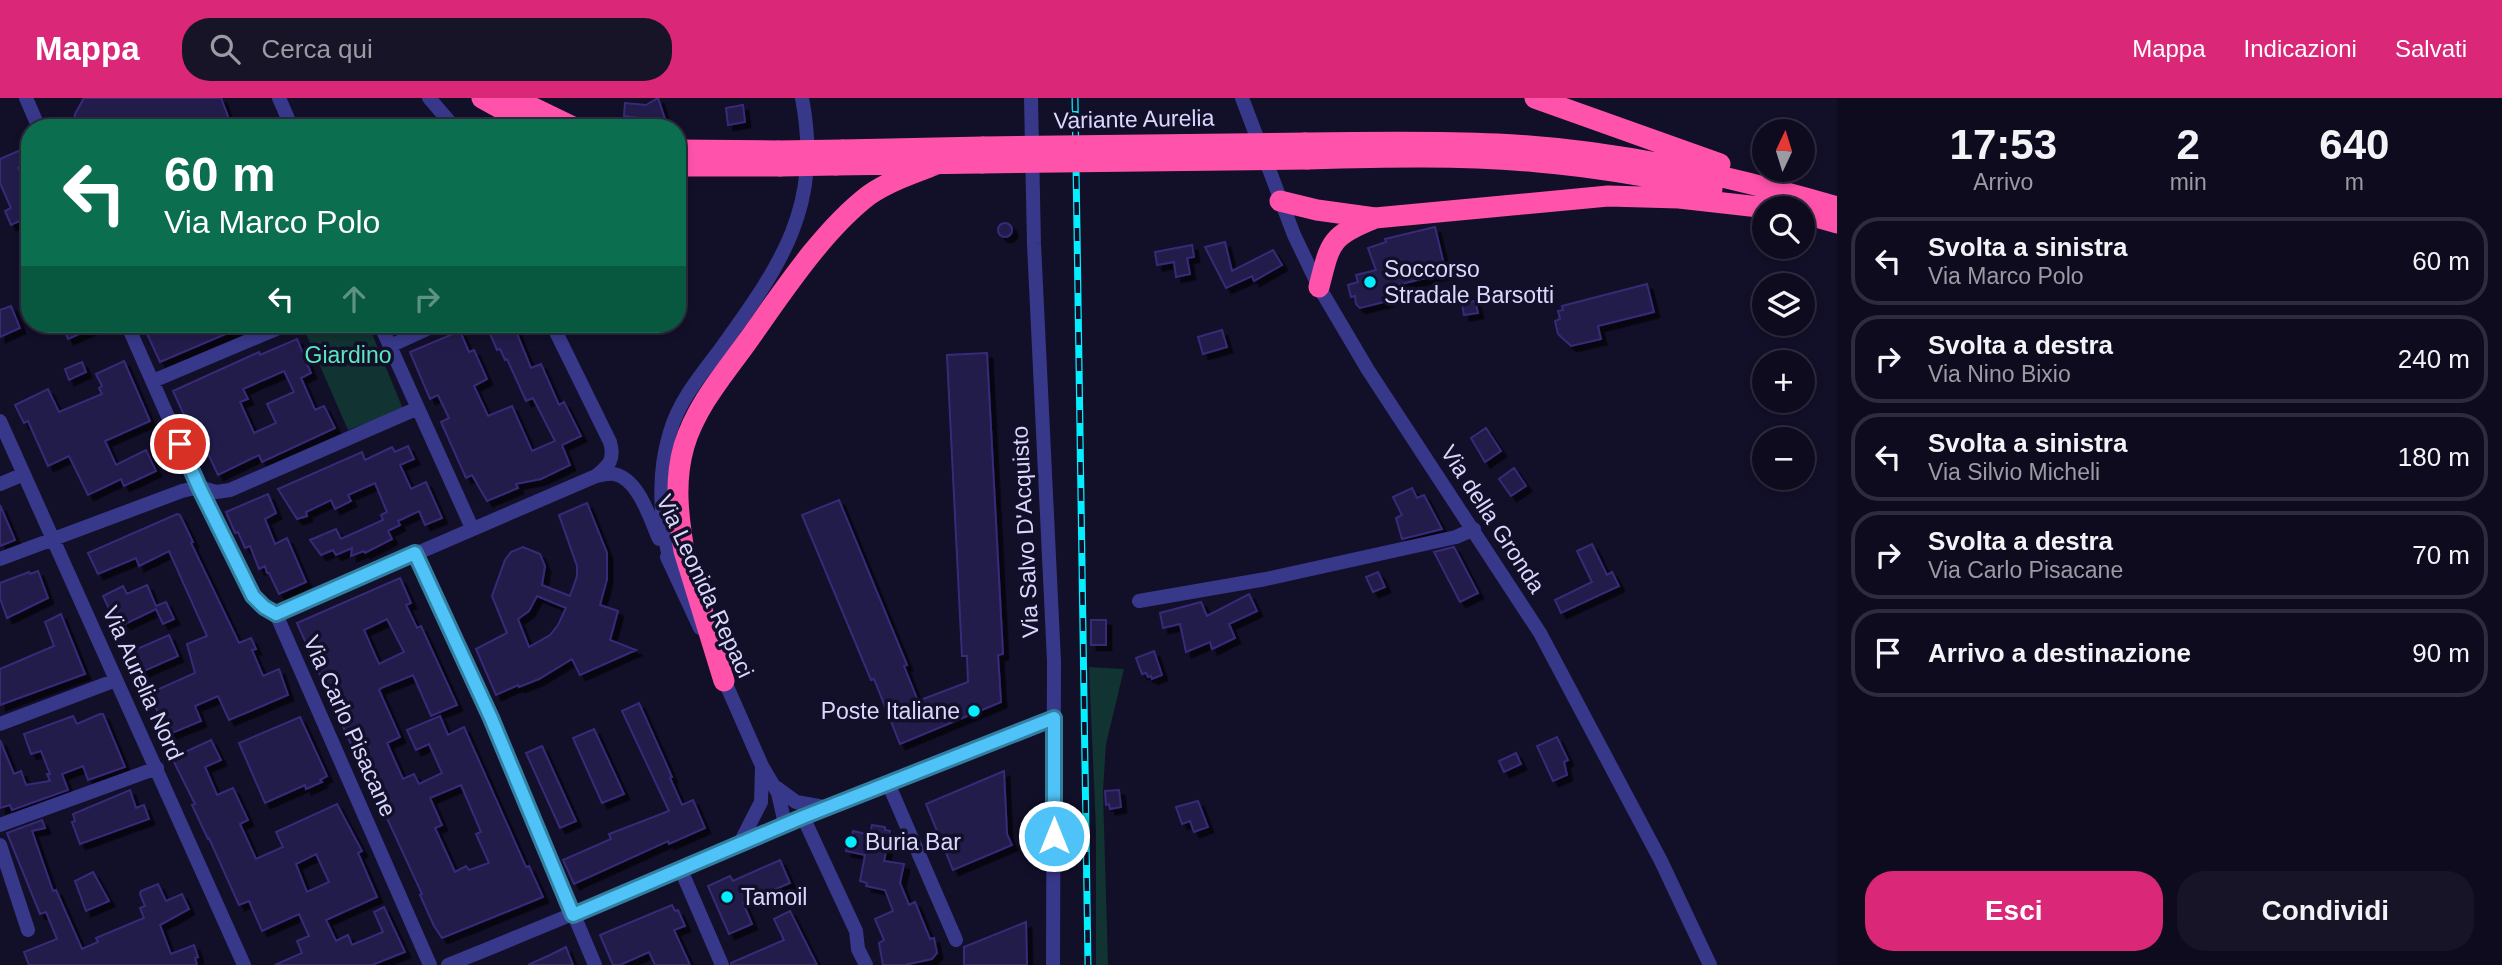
<!DOCTYPE html>
<html lang="it">
<head>
<meta charset="utf-8">
<style>
  body { margin:0; font-family:Helvetica,sans-serif; background:#171428; color:#f1f3f6; height:100vh; display:flex; flex-direction:column; font-size:26px; white-space:nowrap }
  * { box-sizing:border-box; margin:0 }
  p { font-size:23px; color:#9b9ba4 }
  .icon { flex:none; width:38px; height:38px; fill:none; stroke:currentColor; stroke-width:2; stroke-linecap:round; stroke-linejoin:round }
  .map { position:relative; flex:1; overflow:hidden }
  .side { display:flex; flex-direction:column; background:#0e0b1f; width:665px }
  .side>* { flex:none }
  .banner { position:absolute; left:21px; top:21px; width:665px; height:214px; border-radius:28px; box-shadow:0 4px 10px #0003,0 0 0 2px #2e2b3d; background:#0b6e4f; color:#fff; overflow:hidden }
  .needle { width:46px; rotate:4deg }
  .buttons { position:absolute; left:1752px; top:21px; display:grid; gap:14px }
  .buttons a { display:grid; place-items:center; width:63px; height:63px; border-radius:50%; background:#0e0b1f; box-shadow:0 4px 10px #0003,0 0 0 2px #2e2b3d; font-size:35px }
  .pin { position:absolute; display:grid; place-items:center; width:60px; height:60px; color:#fff; margin:-30px; border:4px solid #fff; border-radius:50%; box-shadow:0 2px 7px #0007 }
  .me { position:absolute; width:77px; margin:-38px; rotate:0deg; stroke-linejoin:round; filter:drop-shadow(0 0 5px #0008) }
  .turn { display:flex; align-items:center; gap:24px; height:147px; padding:0 28px; font-size:32px }
  .turn .icon { width:91px; height:91px; stroke-width:2.5 }
  .turn b { display:block; font-size:49px; line-height:60px }
  .lanes { display:flex; align-items:center; height:66px; padding:0 28px; background:#0003; justify-content:center; gap:35px; direction:ltr }
  .lanes .off { opacity:.35 }
  .eta { display:flex; justify-content:space-evenly; align-items:center; height:119px; text-align:center }
  .eta b { font-size:42px; font-weight:600; line-height:49px }
  .action { display:flex; gap:14px; margin-top:auto; padding:14px 28px }
  .action a { flex:1; height:80px; border-radius:28px; background:#db2777; color:#fff; font-size:28px; font-weight:600; line-height:80px; text-align:center }
  .action a+a { background:#171428; color:#f1f3f6 }
  ul { padding:0; list-style:none }
  li { display:flex; align-items:center; gap:21px; height:88px; margin:0 14px 10px; padding:0 14px; border:4px solid #2e2b3d; border-radius:28px }
  li div { flex:1 }
  li b { display:block; font-size:26px }
  li em { font-style:normal }
  header { display:flex; align-items:center; gap:42px; box-sizing:border-box; height:98px; padding:0 35px; background:#db2777; color:#fff }
  header strong { font-size:33px }
  nav { display:flex; gap:38px; margin-inline-start:auto; font-size:24px }
  .search { width:490px; height:63px; background:#171428; display:flex; align-items:center; gap:18px; box-sizing:border-box; padding:0 24px; border-radius:28px; color:#9b9ba4; font-size:26px }
  main { display:flex; flex:1; min-height:0 }
  .map>svg:first-child { display:block }
</style>
</head>
<body>
<header>
<strong>Mappa</strong>
<div class="search"><svg class="icon" aria-label="search" viewBox="0 0 24 24"><circle cx="10" cy="10" r="6"/><path d="M15 15l6 6"/></svg>Cerca qui</div>
<nav><a>Mappa</a><a>Indicazioni</a><a>Salvati</a></nav>
</header>
<main>
<div class="map">
<svg width="1837" height="867" viewBox="0 0 1837 867">
  <defs>
    <filter id="shadow"><feDropShadow dx="5.5" dy="5.5" stdDeviation="0" flood-color="#0009"/></filter>
  </defs>
  <rect width="100%" height="100%" fill="#120f29"/>
  <path fill="#113331" d="M310,226H368L403,311L348,332L303,229Z
    M1089,569L1124,571L1106,646L1103,693L1108,867H1096V732Z"/>
  <path fill="#221a4b" stroke="#382b78" stroke-width="2" fill-rule="evenodd" filter="url(#shadow)" d="M84,0H221L229,21L210,30H73L75,16Z
    M658,0L665,21L647,23V21L624,18L625,5L646,7Z
    M743,7L745,24L728,27L726,10Z
    M23,51L30,64L18,70L30,95V118L11,127L5,113L11,110L0,85V61Z
    M998 132a7 7 0 1 1 14 0a7 7 0 1 1-14 0Z
    M1435,129L1446,175L1385,190L1388,203L1360,210L1356,206L1355,198L1351,199L1348,187L1358,184L1356,177L1376,172L1368,150L1386,144L1385,141Z
    M1225,144L1232,173L1273,152L1282,167L1254,183L1252,178L1226,190L1205,149Z
    M1192,147L1194,159L1187,160L1190,176L1176,179L1174,164L1157,167L1155,154Z
    M1647,186L1654,214L1598,228L1601,241L1571,248L1558,236L1555,223L1560,221L1558,213L1563,212L1562,208Z
    M1475,203L1478,215L1464,217L1462,206Z
    M11,208L20,230L0,239V212Z
    M70,226H102L68,241L63,229Z
    M151,226H249L160,264L144,229Z
    M486,226H513L531,270L541,266L559,307L564,304L581,338L562,347L570,367L541,381L516,386L518,390L487,403L472,377L466,380L441,324L449,320L438,297L430,301L410,254L460,233L469,254L474,252L487,281L474,288L488,318L512,308L532,353L555,343L533,300L526,303L507,261L505,262L500,251L497,252Z
    M1222,232L1227,249L1203,256L1198,239Z
    M297,241L311,275L301,280L315,312L324,308L335,330L262,364L259,357L218,377L205,349L203,351L191,327L189,328L173,293L259,254L260,257ZM284,273L294,294L267,306L276,325L254,335L240,304L248,301L243,291Z
    M987,255L1003,556L998,557L1001,604L900,646L874,581L871,582L802,417L839,402L907,567L904,568L918,603L968,584L967,558H962L947,257Z
    M124,263L150,323L105,343L116,367L146,352L156,373L124,388L121,381L88,397L69,358L48,368L28,323L24,325L15,307L48,291L59,314L102,296L99,290L102,288L96,276Z
    M82,264L86,274L69,282L65,271Z
    M1486,330L1501,353L1485,364L1471,340Z
    M408,348L414,361L400,367L411,391L426,384L442,420L425,427L419,413L398,423L400,427L388,433L392,441L365,455L364,453L351,458L352,450L336,457L333,452L321,457L310,442L336,431L341,441L383,422L381,417L387,414L375,385L348,397L351,403L335,411L331,402L306,414L307,418L297,421L278,391L362,354L365,362L392,349L395,354Z
    M1514,370L1526,388L1511,398L1499,381Z
    M1412,390L1417,400L1424,397L1442,431L1402,441L1396,420L1402,417L1393,399Z
    M268,396L276,415L265,421L275,446L287,440L306,484L279,496L269,475H267L265,468L259,471L250,448L245,450L238,434L235,435L226,414Z
    M587,405L607,455V481L600,507L618,513L610,542L636,552L580,577L572,561L539,581L519,589L518,587L496,597L476,551L507,535L492,498L505,462L511,454L523,449L540,456L545,468L542,487L570,498L577,478V468L559,417ZM537,498L566,510L558,527L550,537L529,549L518,521L529,513Z
    M0,407L15,442L0,448Z
    M177,416L180,417L193,444L191,445L239,545L251,540L256,551L252,552L263,578L279,571L288,597L229,622L218,598L195,608L201,623L167,637L150,595L195,575L187,546L207,538L169,453L139,468L136,460L98,476L88,455Z
    M1592,446L1607,477L1612,474L1619,488L1561,515L1555,502L1592,484L1577,453Z
    M1454,449L1478,495L1460,504L1434,454Z
    M38,473L48,500L7,520L0,500V485L29,474L30,476Z
    M1378,474L1385,489L1373,494L1366,479Z
    M400,480L411,505L406,507L417,530L421,528L457,607L431,618L413,577L381,590L379,592L400,639L387,645L403,681L414,676L419,686L442,675L429,646L416,652L407,632L440,618L448,637L464,629L526,769L529,768L543,799L442,840L434,828L420,797L422,796L381,707L379,708L374,697L372,698L359,669H361L297,525ZM387,521L404,554L379,566L364,532ZM461,687L481,734L476,736L489,765L469,772L466,768L455,774L435,730L442,727L430,700Z
    M147,487L156,508L166,504L174,521L163,526L156,511L125,526L114,511L110,513L103,498L123,488L127,496Z
    M1249,496L1257,513L1229,526L1235,540L1212,551L1210,544L1186,554L1180,526L1163,530L1160,515L1201,504L1207,518Z
    M61,516L85,576L0,607V571L54,548L45,524Z
    M1091,522H1106V547H1091Z
    M169,537L178,558L137,576L128,555Z
    M1154,553L1162,577L1152,581L1151,578L1148,579L1146,575L1142,576L1136,560Z
    M639,605L672,679L670,680L682,707L693,702L705,730L669,746L668,743L574,786L563,762L611,741L609,736L669,713L622,613Z
    M100,616H103L125,669L88,682L83,668L62,676L68,692L12,712L10,707L0,710V642L14,676L21,673L26,687L50,683L47,676H50L41,653L31,656L24,636L73,618L77,626Z
    M300,619L327,678L320,682L322,684L306,691L305,687L265,705L239,645Z
    M594,631L624,696L602,705L573,640Z
    M1557,639L1568,662L1564,664L1567,677L1553,683L1537,648Z
    M211,642L221,662L205,669L217,697L233,690L248,722L240,726L256,761L283,749L276,734L337,706L362,753L358,755L377,799L326,822L336,843L348,837L352,847L383,834L374,814L384,809L405,854L372,867H275L302,855L297,843L309,838L299,816L262,833L249,803L239,807L209,740L208,741L192,707L195,706L172,660ZM316,756L329,784L307,794L296,766Z
    M542,648L576,723L560,730L526,655Z
    M1516,655L1521,666L1504,674L1499,663Z
    M1004,673L1007,736L1012,747L953,772L926,706Z
    M130,692L136,710L144,707L149,721L80,746L72,724L75,723L73,716Z
    M1119,692L1121,709L1110,711L1109,706L1106,707L1105,693Z
    M1198,703L1208,729L1194,734L1190,723L1182,726L1176,709Z
    M42,722L45,730L32,733L53,793L56,792L82,851L98,844L96,840L144,820L140,810L145,808L140,796L141,793L158,786L166,803L182,796L189,811L160,827L169,851L171,856L194,847L198,859L195,860L197,867H29L24,854L57,841L46,814L40,816L7,735Z
    M872,727L885,729V732L890,733L884,763L904,766L900,785L909,807L915,804L930,841L934,840L937,855L932,861L904,867H883L879,845L884,842L875,821L893,813L885,792L866,788L867,785L860,783L865,757L846,753L849,738H852L853,733L870,737Z
    M780,762L790,785L743,805L752,826L729,836L708,788L730,778L733,783Z
    M93,774L109,803L86,813L75,783Z
    M672,807L675,813L678,812L685,828L674,832L690,867H655L649,854L620,867H613L600,837Z
    M790,813L817,867H731V865L784,842L774,821Z
    M1026,824L1027,867H964V849Z
    M566,849L573,867H528L550,857Z"/>
  <g fill="none" stroke-linecap="round" stroke-linejoin="round">
    <path stroke="#38388a" stroke-width="14" d="M26,0L39,30
      M279,0L292,30
      M429,0L455,30
      M1031,0L1034,146L1054,563L1053,867
      M1242,0L1294,137L1319,189L1368,272L1540,535L1661,763L1710,867
      M127,226L199,389L251,493L264,509L276,516L430,867
      M380,226L472,430
      M390,248L438,226
      M153,283L288,226
      M0,323L244,867
      M596,378C602,377 608,375 614,376C639,381 650,421 659,441
      M0,386L24,376
      M415,455L491,620L595,867
      M667,459L700,530
      M0,461L182,393L199,389L216,394L230,392L418,310
      M670,466C661,421 656,379 670,334C679,303 700,278 719,253C780,168 823,110 802,0
      M1139,503L1266,481L1456,439L1474,431
      M276,516L596,378C609,367 615,362 610,344L552,226
      M722,577L762,668L778,695L785,726
      M0,626L116,582
      M888,685L956,842
      M777,690L796,704L824,709
      M803,719L856,833L858,851L866,867
      M0,727L157,670
      M740,745L761,704L762,669
      M0,747L28,832
      M681,772L722,867
      M448,867C650,786 849,697 1054,620"/>
    <path stroke="#ff52ab" stroke-width="21" d="M482,0L536,30
      M513,0L575,30
      M1535,0L1720,66
      M1305,45C1369,44 1433,43 1497,46C1613,51 1726,77 1837,109
      M677,52L778,53
      M843,52L983,49
      M1307,61C1384,59 1461,57 1538,64C1597,69 1654,79 1712,91
      M836,67L982,65
      M677,68H780
      M1280,103L1317,112L1375,120L1608,98L1679,100L1768,110
      M1802,115L1837,125
      M1319,189C1330,145 1330,138 1373,121
      M724,583L684,453C678,417 674,383 684,348C696,308 724,276 747,244C782,195 822,133 869,97C889,83 914,75 937,66"/>
    <g stroke="#03eeff" stroke-width="7">
      <path id="rail" d="M1075,0L1088,867"/>
    </g>
    <use href="#rail" stroke="#120f29" stroke-width="4.5" stroke-dasharray="13" stroke-linecap="butt"/>
    <path stroke="#ff52ab" stroke-width="21" d="M983,49L1305,45
      M778,53L843,52
      M982,65L1307,61
      M780,68L836,67"/>
  </g>
  <g fill="none" stroke-linecap="round" stroke-linejoin="round">
    <g stroke="#337fa1" stroke-width="18">
      <path id="route" d="M180,346L199,389L253,498L264,509L276,516L415,455L491,620L573,817L803,719L1054,620V738"/>
    </g>
    <use href="#route" stroke="#4fc3f7" stroke-width="12"/>
  </g>
  <g fill="#03eeff" stroke="#120f29" stroke-width="2.5">
    <circle cx="1370" cy="184" r="7"/>
    <circle cx="974" cy="613" r="7"/>
    <circle cx="851" cy="744" r="7"/>
    <circle cx="727" cy="799" r="7"/>
  </g>
  <g text-anchor="middle" dominant-baseline="central" stroke-width="7" stroke-linejoin="round" paint-order="stroke">
    <g font-size="23" fill="#dad7ff" stroke="#120f29">
      <text transform="translate(1134 21) rotate(-1)">Variante Aurelia</text>
      <text transform="translate(1493 421) rotate(57)">Via della Gronda</text>
      <text transform="translate(1025 434) rotate(-93)">Via Salvo D'Acquisto</text>
      <text transform="translate(705 488) rotate(65)">Via Leonida Repaci</text>
      <text transform="translate(143 585) rotate(66)">Via Aurelia Nord</text>
      <text transform="translate(350 628) rotate(66)">Via Carlo Pisacane</text>
    </g>
    <g font-size="23" fill="#dad7ff" stroke="#120f29" text-anchor="start">
      <text x="1384" y="171">Soccorso<tspan x="1384" dy="26">Stradale Barsotti</tspan></text>
      <text x="960" y="613" text-anchor="end">Poste Italiane</text>
      <text x="865" y="744">Buria Bar</text>
      <text x="741" y="799">Tamoil</text>
    </g>
    <g font-size="23" fill="#5ce6bf" stroke="#120f29">
      <text x="348" y="257">Giardino</text>
    </g>
  </g>
</svg>
<div class="buttons">
<a><svg class="needle" viewBox="-14 -14 28 28"><path d="M0-13l5 13h-10z" fill="#e53935"/><path d="M0 13l5-13h-10z" fill="#9b9ba4"/></svg></a>
<a><svg class="icon" aria-label="search" viewBox="0 0 24 24"><circle cx="10" cy="10" r="6"/><path d="M15 15l6 6"/></svg></a>
<a><svg class="icon" aria-label="layers" viewBox="0 0 24 24"><path d="M12 4l9 5-9 5-9-5zM3 14l9 5 9-5"/></svg></a>
<a>+</a>
<a>−</a>
</div>
<div class="pin" style="left:180px;top:346px;background:#d93025"><svg class="icon" aria-label="arrive" viewBox="0 0 24 24"><path d="M6 21V4h12l-3 4 3 4H6"/></svg></div>
<svg class="me" style="left:1054px;top:738px" viewBox="-20 -20 40 40"><circle r="17" fill="#4fc3f7" stroke="#fff" stroke-width="3"/><path d="M0-11L8 9 0 5-8 9z" fill="#fff"/></svg>
<div class="banner">
<div class="turn"><svg class="icon" aria-label="left" viewBox="0 0 24 24"><path d="M17 20v-9H6M10 6l-5 5 5 5"/></svg><div><b>60 m</b>Via Marco Polo</div></div>
<div class="lanes"><svg class="icon" aria-label="left" viewBox="0 0 24 24"><path d="M17 20v-9H6M10 6l-5 5 5 5"/></svg><svg class="icon off" aria-label="ahead" viewBox="0 0 24 24"><path d="M12 20V5M6 11l6-6 6 6"/></svg><svg class="icon off" aria-label="right" viewBox="0 0 24 24"><path d="M7 20v-9h11M14 6l5 5-5 5"/></svg></div>
</div>
</div>
<section class="side">
<div class="eta">
<div><b>17:53</b><p>Arrivo</p></div>
<div><b>2</b><p>min</p></div>
<div><b>640</b><p>m</p></div>
</div>
<ul>
<li><svg class="icon" aria-label="left" viewBox="0 0 24 24"><path d="M17 20v-9H6M10 6l-5 5 5 5"/></svg><div><b>Svolta a sinistra</b><p>Via Marco Polo</p></div><em>60 m</em></li>
<li><svg class="icon" aria-label="right" viewBox="0 0 24 24"><path d="M7 20v-9h11M14 6l5 5-5 5"/></svg><div><b>Svolta a destra</b><p>Via Nino Bixio</p></div><em>240 m</em></li>
<li><svg class="icon" aria-label="left" viewBox="0 0 24 24"><path d="M17 20v-9H6M10 6l-5 5 5 5"/></svg><div><b>Svolta a sinistra</b><p>Via Silvio Micheli</p></div><em>180 m</em></li>
<li><svg class="icon" aria-label="right" viewBox="0 0 24 24"><path d="M7 20v-9h11M14 6l5 5-5 5"/></svg><div><b>Svolta a destra</b><p>Via Carlo Pisacane</p></div><em>70 m</em></li>
<li><svg class="icon" aria-label="arrive" viewBox="0 0 24 24"><path d="M6 21V4h12l-3 4 3 4H6"/></svg><div><b>Arrivo a destinazione</b></div><em>90 m</em></li>
</ul>
<div class="action"><a>Esci</a><a>Condividi</a></div>
</section>
</main>
</body>
</html>
